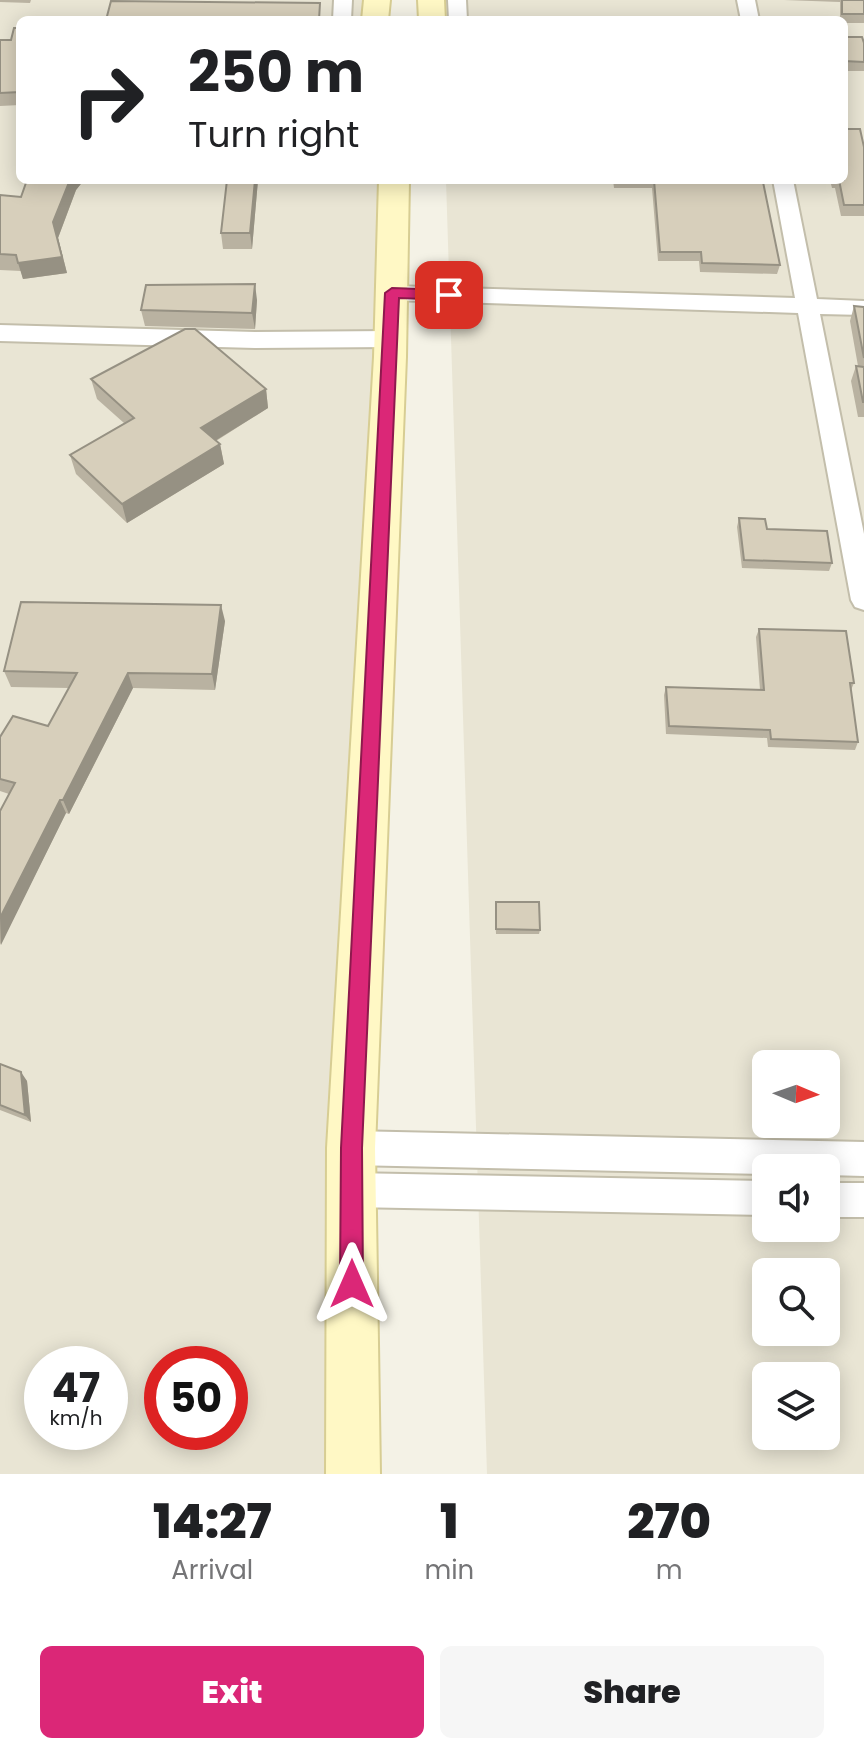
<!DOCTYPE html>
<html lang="en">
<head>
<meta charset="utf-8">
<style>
  body { margin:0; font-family:Poppins,sans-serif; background:#f6f6f6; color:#202124; height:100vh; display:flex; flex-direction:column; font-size:30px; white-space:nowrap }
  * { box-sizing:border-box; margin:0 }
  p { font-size:26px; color:#757577 }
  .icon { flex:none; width:44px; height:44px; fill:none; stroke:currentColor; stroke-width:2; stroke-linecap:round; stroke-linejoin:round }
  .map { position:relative; height:1474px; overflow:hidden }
  .drawer { display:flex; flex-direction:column; background:#fff; flex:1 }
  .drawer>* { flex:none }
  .top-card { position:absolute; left:16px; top:16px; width:832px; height:168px; border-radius:12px; box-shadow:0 4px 20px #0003; background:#fff; color:#202124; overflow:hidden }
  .needle { width:52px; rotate:92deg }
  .tools { position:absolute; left:752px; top:1050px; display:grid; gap:16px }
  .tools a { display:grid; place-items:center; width:88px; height:88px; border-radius:12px; background:#fff; box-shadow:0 4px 20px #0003; font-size:40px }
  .speed { position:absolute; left:24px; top:1346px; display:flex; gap:16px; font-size:40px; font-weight:700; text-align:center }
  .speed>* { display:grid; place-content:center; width:104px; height:104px; border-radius:50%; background:#fff; box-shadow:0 4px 20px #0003; line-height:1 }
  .speed small { font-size:20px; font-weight:400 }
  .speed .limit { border:12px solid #d22; background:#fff; color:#111 }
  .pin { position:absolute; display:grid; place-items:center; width:68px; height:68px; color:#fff; margin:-34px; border-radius:16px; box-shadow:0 4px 12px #0006 }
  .me { position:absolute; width:88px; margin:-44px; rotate:0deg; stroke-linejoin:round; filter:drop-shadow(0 0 6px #0008) }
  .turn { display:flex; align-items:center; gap:28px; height:168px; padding:0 40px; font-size:36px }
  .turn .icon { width:104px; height:104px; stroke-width:2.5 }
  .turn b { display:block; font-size:56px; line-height:68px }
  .eta { display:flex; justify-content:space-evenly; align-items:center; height:136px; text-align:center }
  .eta b { font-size:48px; font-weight:800; line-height:56px }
  .action { display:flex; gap:16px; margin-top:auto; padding:16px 40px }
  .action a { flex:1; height:92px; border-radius:12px; background:#db2777; color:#fff; font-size:32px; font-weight:800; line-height:92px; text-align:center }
  .action a+a { background:#f6f6f6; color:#202124 }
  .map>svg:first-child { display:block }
</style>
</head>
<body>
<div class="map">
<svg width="864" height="1474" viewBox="0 0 864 1474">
  <rect width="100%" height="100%" fill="#f4f2e6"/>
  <path fill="#e9e5d4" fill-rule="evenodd" d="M0,0H377L375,20H20V180H394L353,1474H0ZM42,1364H110V1432H42ZM162,1364H230V1432H162Z
    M441,0H864V1474H487L446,180H844V20H441ZM766,1064H826V1124H766ZM766,1168H826V1228H766ZM766,1272H826V1332H766ZM766,1376H826V1436H766Z"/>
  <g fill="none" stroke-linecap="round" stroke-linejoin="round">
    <g stroke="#c3beab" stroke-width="4">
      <path id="street" d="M334,0H352L351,20H333Z
        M448,0H466L467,20H449Z
        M737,0H755L759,20H741Z
        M773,180H793L817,299L864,301V315L820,314L864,534V610L855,607L851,600L798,313L392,300L384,298L381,293L384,288L392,286L795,298Z
        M0,325L255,332L391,331L399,334L402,339L399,344L391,347L255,348L0,341Z
        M351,1131L864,1142V1176L826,1175V1168H766V1174L351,1165L339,1160L334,1148L339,1136Z
        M351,1173L766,1181V1215L351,1207L339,1202L334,1190L339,1178Z
        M826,1183H864V1217H826Z"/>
    </g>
    <g stroke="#d7cd93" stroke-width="4">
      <path id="secondary" d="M364,0H390L388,20H362Z
        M418,0H444L445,20H419Z
        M379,180H409L406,357L375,1148L380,1474H326L327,1148L374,357Z"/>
    </g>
    <use href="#street" fill="#fff" fill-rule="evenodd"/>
    <use href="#secondary" fill="#fff8c5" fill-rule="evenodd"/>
  </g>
  <path fill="#b9b2a1" d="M0,0H31L30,3L0,2Z
    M784,0H864V23H844V20H840V2Z
    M20,28V105L0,106V40H11Z
    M844,37L864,43V71H844Z
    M864,147V216H841L835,188H832L830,180H844Z
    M27,180H84L76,190L58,238L67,273L23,279L21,271L0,270V195L21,197Z
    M227,180H258L252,249H223L221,233Z
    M613,180H688V182L780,265L777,274L700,272L699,261H658L652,188H614Z
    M257,300L255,329L145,326L141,310Z
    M854,306L864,307V417H858L851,381L856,366H858L850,321Z
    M91,379L266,389L268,408L216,441L220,444L224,464L127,523L76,474L70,455L124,423L97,399Z
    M739,518L767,529L832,563L829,571L742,568L737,527Z
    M225,621L215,690L133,688L69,814L66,813L0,945V811L9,794L0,791V737L48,726L69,688L11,687L4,671Z
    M759,629L854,683L851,690L858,742L855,750L768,747L767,738L666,734L664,695L666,687L760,690L756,637Z
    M495,906L540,930L539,934H496Z
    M0,1064L27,1081L31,1122L0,1110Z"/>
  <path fill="#969183" d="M70,180H84L76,190L58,238L67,273L23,279L18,263L53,222Z
    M255,180H258L252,249L250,233Z
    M255,284L257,300L255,329L252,313Z
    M266,389L268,408L205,447L201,428Z
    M220,444L224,464L127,523L122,504Z
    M221,605L225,621L215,690L212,674Z
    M128,673L133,688L69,814L63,800Z
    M60,800L66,813L1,945L0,918Z
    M21,1072L27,1081L31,1122L25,1115Z"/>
  <path fill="#d7cfbb" stroke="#969183" stroke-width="2" d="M842,0H864V14H842Z
    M111,1L320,3L319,20H106Z
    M14,28H20V92L0,93V40H11Z
    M844,37H862L864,43V62L844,61Z
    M844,129H860L864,147V205H844L839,180H844Z
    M27,180H70L53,222L62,257L18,263L16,255L0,254V195L21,197Z
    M227,180H255L250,233H221Z
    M654,180H688V182H763L780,265L702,263L701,252H660Z
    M255,284L252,313L141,310L146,285Z
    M854,306L864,307V358Z
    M185,329H195L266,389L201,428L220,444L122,504L70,455L134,418L91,379Z
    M856,366L864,367V402H863Z
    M739,518L765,519L767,529L827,531L832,563L744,560Z
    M21,602L221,605L212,674L128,673L63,800H60L0,918V811L15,783L0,779V737L13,716L48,726L77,673L4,671Z
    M759,629L846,631L854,683H850L858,742L771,739L770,730L669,726L666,687L764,690Z
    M496,902H539L540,930L496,929Z
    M0,1064L21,1072L25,1115L0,1105Z"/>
  <path fill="#db2777" stroke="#8e194d" stroke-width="2" d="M392,288L449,290L456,295L449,300L399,298L362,1148L363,1284L360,1293L352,1296L344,1293L340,1284L341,1148L385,293Z"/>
</svg>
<div class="tools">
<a><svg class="needle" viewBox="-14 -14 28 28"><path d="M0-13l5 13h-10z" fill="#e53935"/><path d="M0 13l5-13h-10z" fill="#757577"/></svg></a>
<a><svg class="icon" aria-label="sound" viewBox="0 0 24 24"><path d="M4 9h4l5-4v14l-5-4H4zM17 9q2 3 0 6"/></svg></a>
<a><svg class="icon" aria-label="search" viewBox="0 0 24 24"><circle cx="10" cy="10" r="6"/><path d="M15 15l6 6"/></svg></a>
<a><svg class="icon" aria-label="layers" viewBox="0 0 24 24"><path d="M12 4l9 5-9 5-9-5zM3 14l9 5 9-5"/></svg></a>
</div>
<div class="speed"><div>47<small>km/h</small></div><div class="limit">50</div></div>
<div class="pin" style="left:449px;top:295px;background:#d93025"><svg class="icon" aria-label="arrive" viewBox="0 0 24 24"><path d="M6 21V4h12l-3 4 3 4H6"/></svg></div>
<svg class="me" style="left:352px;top:1284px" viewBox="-20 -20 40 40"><path d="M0-17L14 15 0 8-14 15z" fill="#db2777" stroke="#fff" stroke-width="4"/></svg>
<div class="top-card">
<div class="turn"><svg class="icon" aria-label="right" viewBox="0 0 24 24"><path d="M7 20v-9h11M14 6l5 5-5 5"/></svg><div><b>250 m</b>Turn right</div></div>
</div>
</div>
<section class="drawer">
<div class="eta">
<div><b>14:27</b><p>Arrival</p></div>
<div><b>1</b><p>min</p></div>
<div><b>270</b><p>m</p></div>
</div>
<div class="action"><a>Exit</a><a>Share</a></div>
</section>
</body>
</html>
